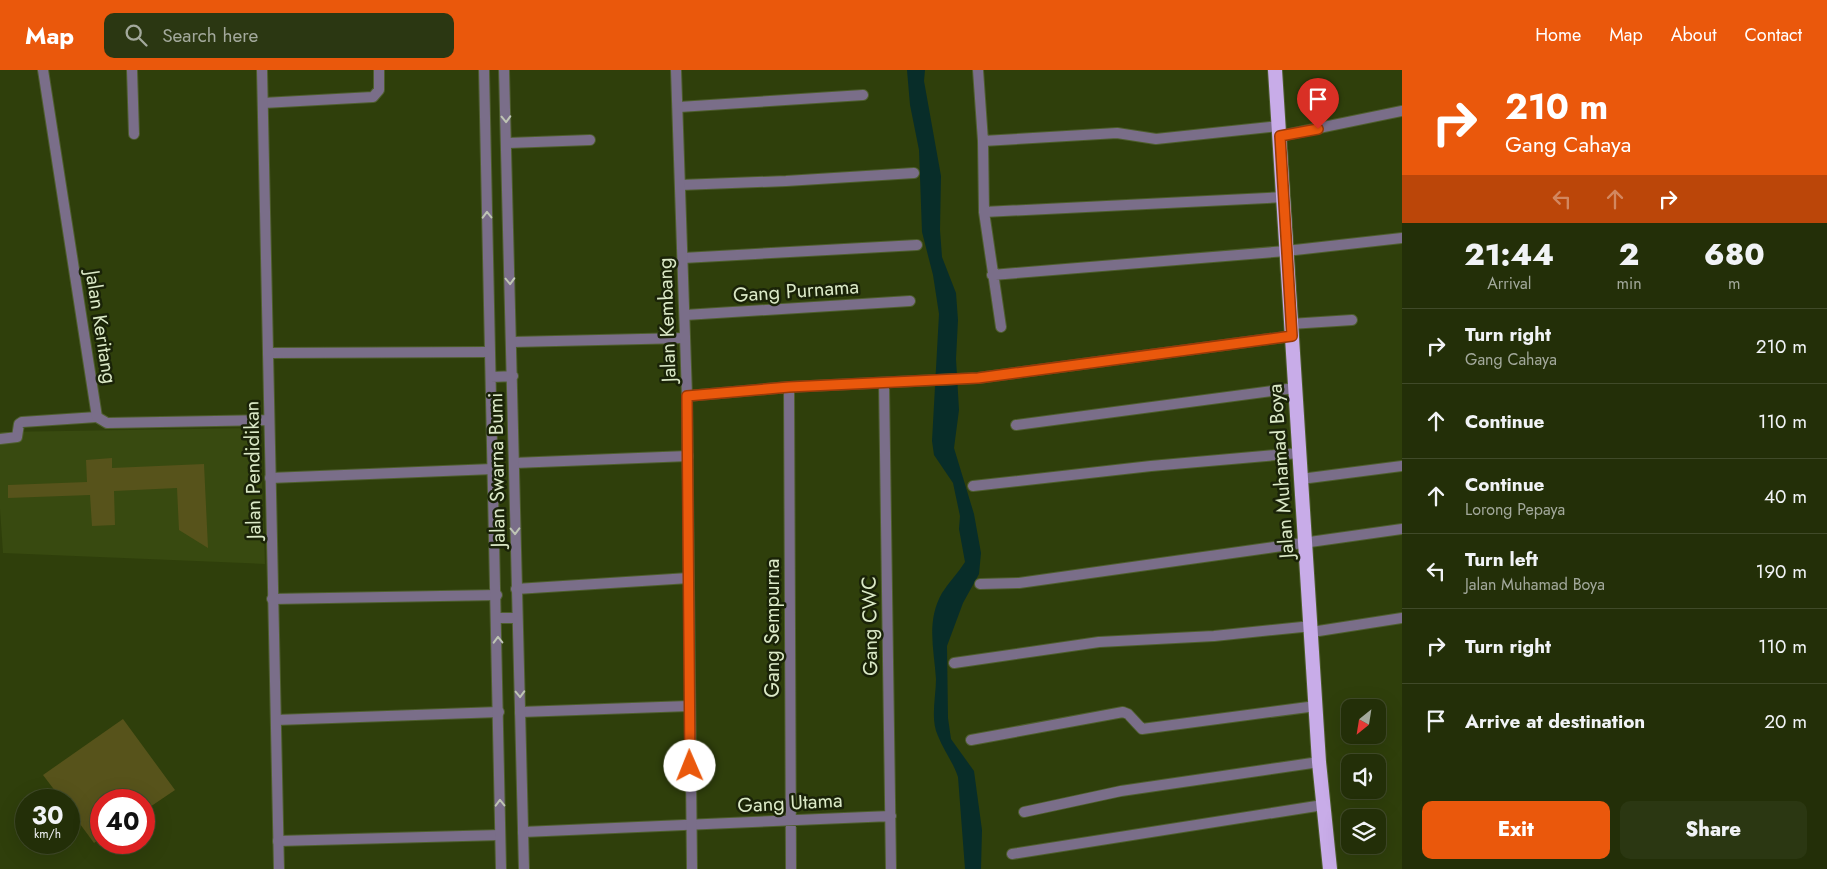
<!DOCTYPE html>
<html lang="en">
<head>
<meta charset="utf-8">
<style>
  body { margin:0; font-family:Jost,sans-serif; background:#2b3712; color:#f1f3f6; height:100vh; display:flex; flex-direction:column; font-size:19px; white-space:nowrap }
  * { box-sizing:border-box; margin:0 }
  p { font-size:16px; color:#a3a99c }
  .icon { flex:none; width:28px; height:28px; fill:none; stroke:currentColor; stroke-width:2; stroke-linecap:round; stroke-linejoin:round }
  .map { position:relative; flex:1; overflow:hidden }
  .sheet { display:flex; flex-direction:column; background:#232f08; width:425px }
  .sheet>* { flex:none }
  .hud { background:#ea580c; color:#fff; overflow:hidden }
  .needle { width:32px; rotate:210deg }
  .fabs { position:absolute; left:1341px; top:629px; display:grid; gap:10px }
  .fabs a { display:grid; place-items:center; width:45px; height:45px; border-radius:10px; background:#232f08; box-shadow:0 5px 20px #0002,0 0 0 1px #404a29; font-size:25px }
  .speed { position:absolute; left:15px; top:719px; display:flex; gap:10px; font-size:25px; font-weight:700; text-align:center }
  .speed>* { display:grid; place-content:center; width:65px; height:65px; border-radius:50%; background:#232f08; box-shadow:0 5px 20px #0002,0 0 0 1px #404a29; line-height:1 }
  .speed small { font-size:12px; font-weight:400 }
  .speed .limit { border:8px solid #d22; background:#fff; color:#111 }
  .pin { position:absolute; display:grid; place-items:center; width:42px; height:42px; color:#fff; margin:-51px -21px; border-radius:50% 50% 50% 0; rotate:-45deg; box-shadow:0 0 5px #0007 }
  .pin .icon { rotate:45deg }
  .me { position:absolute; width:55px; margin:-28px; rotate:359deg; stroke-linejoin:round; filter:drop-shadow(0 0 4px #0008) }
  .turn { display:flex; align-items:center; gap:18px; height:105px; padding:0 20px; font-size:22px }
  .turn .icon { width:65px; height:65px; stroke-width:2.5 }
  .turn b { display:block; font-size:35px; line-height:42px }
  .lanes { display:flex; align-items:center; height:48px; padding:0 20px; background:#0003; justify-content:center; gap:25px; direction:ltr }
  .lanes .off { opacity:.35 }
  .eta { display:flex; justify-content:space-evenly; align-items:center; height:85px; text-align:center }
  .eta b { font-size:30px; font-weight:800; line-height:35px }
  .button { display:flex; gap:10px; margin-top:auto; padding:10px 20px }
  .button a { flex:1; height:58px; border-radius:10px; background:#ea580c; color:#fff; font-size:20px; font-weight:800; line-height:58px; text-align:center }
  .button a+a { background:#2b3712; color:#f1f3f6 }
  ul { padding:0; list-style:none }
  li { display:flex; align-items:center; gap:15px; height:75px; padding:0 20px; border-top:1px solid #404a29 }
  li div { flex:1 }
  li b { display:block; font-size:19px }
  li em { font-style:normal }
  header { display:flex; align-items:center; gap:30px; box-sizing:border-box; height:70px; padding:0 25px; background:#ea580c; color:#fff }
  header strong { font-size:24px }
  nav { display:flex; gap:28px; margin-inline-start:auto; font-size:18px }
  .search { width:350px; height:45px; background:#2b3712; display:flex; align-items:center; gap:12px; box-sizing:border-box; padding:0 18px; border-radius:10px; color:#a3a99c; font-size:19px }
  main { display:flex; flex:1; min-height:0 }
  .map>svg:first-child { display:block }
</style>
</head>
<body>
<header>
<strong>Map</strong>
<div class="search"><svg class="icon" aria-label="search" viewBox="0 0 24 24"><circle cx="10" cy="10" r="6"/><path d="M15 15l6 6"/></svg>Search here</div>
<nav><a>Home</a><a>Map</a><a>About</a><a>Contact</a></nav>
</header>
<main>
<div class="map">
<svg width="1402" height="799" viewBox="0 0 1402 799">
  <rect width="100%" height="100%" fill="#2f3f0b"/>
  <path fill="#384a10" d="M260,358L265,494L3,483L0,439V362Z"/>
  <path fill="#082d29" d="M907,0H925L924,11L941,106L940,160L942,187L956,223L958,250L956,289L959,340L954,378L974,444L981,483L979,504L963,533L947,576L948,648L951,669L974,701L982,760L981,799H965L958,707C953,692 944,681 938,666C930,649 936,627 936,609C934,579 926,551 942,523C949,512 958,503 965,492L959,459L960,446L953,413L934,385L932,371L939,244L933,205L922,162L919,80L910,35Z"/>
  <path fill="#57531b" d="M112,388V398L204,394L208,478L179,460L177,418L114,421L115,455L92,456L90,425L8,428V415L87,412L86,390Z
    M123,649L175,720L144,741V730H101V768L94,773L69,739V730H62L43,705Z"/>
  <g fill="none" stroke-linecap="round" stroke-linejoin="round">
    <g stroke="#4e5e2d" stroke-width="12">
      <path id="minor" d="M132,0L134,64
        M978,0L983,71L984,142L1001,257
        M263,33L373,27L379,20V0
        M679,37L863,25
        M1280,66L1402,41
        M983,71L1117,63L1156,69L1279,56
        M506,73L590,70
        M680,115L786,111L914,103
        M984,142L1285,127
        M683,188L917,175
        M992,205L1286,181L1402,168
        M685,245L910,231
        M1290,254L1352,250
        M512,272L685,268
        M268,283L489,282
        M884,313L891,799
        M789,317L791,799
        M687,326L789,317L978,308L1292,266
        M1016,355L1295,318
        M0,369L17,367L19,354L22,352L97,347
        M514,393L688,386
        M270,408L493,399
        M1301,409L1402,396
        M973,416L1151,396L1299,383
        M980,514L1019,513L1402,459
        M516,519L689,508
        M272,529L497,525
        M1312,562L1402,548
        M954,593L1099,572L1214,566L1312,556
        M520,642L689,636
        M276,650L499,642
        M971,670L1123,642L1128,644L1142,659L1316,636
        M1024,742L1121,721L1319,692
        M523,762L891,746
        M278,771L500,765
        M1012,784L1323,735"/>
    </g>
    <g stroke="#4e5e2d" stroke-width="12">
      <path id="tertiary" d="M43,0L97,347L107,353L269,350
        M262,0L279,799
        M484,0L501,799
        M504,0L524,799
        M676,0L687,326L692,799
        M491,307L513,306
        M497,548H517"/>
    </g>
    <g stroke="#4e5e2d" stroke-width="16">
      <path id="trunk" d="M1275,0L1319,692L1330,799"/>
    </g>
    <use href="#minor" stroke="#7a6e89" stroke-width="10"/>
    <use href="#tertiary" stroke="#7a6e89" stroke-width="10"/>
    <use href="#trunk" stroke="#c8ace8" stroke-width="14"/>
  </g>
  <defs><path id="oneway-chevron" d="M-2-3.5L2.5 0L-2 3.5" fill="none" stroke-width="1.6" stroke-linecap="round" stroke-linejoin="round" transform="scale(1.25)"/></defs>
  <g stroke="#bec4b4">
    <use href="#oneway-chevron" transform="translate(506 49) rotate(88)"/>
    <use href="#oneway-chevron" transform="translate(487 145) rotate(-91)"/>
    <use href="#oneway-chevron" transform="translate(510 211) rotate(88)"/>
    <use href="#oneway-chevron" transform="translate(515 461) rotate(89)"/>
    <use href="#oneway-chevron" transform="translate(498 570) rotate(-91)"/>
    <use href="#oneway-chevron" transform="translate(520 624) rotate(88)"/>
    <use href="#oneway-chevron" transform="translate(500 733) rotate(-91)"/>
  </g>
  <g fill="none" stroke-linecap="round" stroke-linejoin="round">
    <g stroke="#983908" stroke-width="12">
      <path id="route" d="M690,696L687,326L789,317L978,308L1292,266L1280,66L1318,59"/>
    </g>
    <use href="#route" stroke="#ea580c" stroke-width="9"/>
  </g>
  <g text-anchor="middle" dominant-baseline="central" stroke-width="5" stroke-linejoin="round" paint-order="stroke">
    <g font-size="20" fill="#dbe9c7" stroke="#1a2308">
      <text transform="translate(796 221) rotate(-4)">Gang Purnama</text>
      <text transform="translate(667 250) rotate(-92)">Jalan Kembang</text>
      <text transform="translate(101 257) rotate(81)">Jalan Keritang</text>
      <text transform="translate(253 400) rotate(-91)">Jalan Pendidikan</text>
      <text transform="translate(497 400) rotate(-91)">Jalan Swarna Bumi</text>
      <text transform="translate(1281 401) rotate(-94)">Jalan Muhamad Boya</text>
      <text transform="translate(870 556) rotate(-91)">Gang CWC</text>
      <text transform="translate(772 558) rotate(-90)">Gang Sempurna</text>
      <text transform="translate(790 733) rotate(-3)">Gang Utama</text>
    </g>
  </g>
</svg>
<div class="fabs">
<a><svg class="needle" viewBox="-14 -14 28 28"><path d="M0-13l5 13h-10z" fill="#e53935"/><path d="M0 13l5-13h-10z" fill="#a3a99c"/></svg></a>
<a><svg class="icon" aria-label="sound" viewBox="0 0 24 24"><path d="M4 9h4l5-4v14l-5-4H4zM17 9q2 3 0 6"/></svg></a>
<a><svg class="icon" aria-label="layers" viewBox="0 0 24 24"><path d="M12 4l9 5-9 5-9-5zM3 14l9 5 9-5"/></svg></a>
</div>
<div class="speed"><div>30<small>km/h</small></div><div class="limit">40</div></div>
<div class="pin" style="left:1318px;top:59px;background:#d93025"><svg class="icon" aria-label="arrive" viewBox="0 0 24 24"><path d="M6 21V4h12l-3 4 3 4H6"/></svg></div>
<svg class="me" style="left:690px;top:696px" viewBox="-20 -20 40 40"><circle r="19" fill="#fff"/><path d="M0-13L10 11 0 6-10 11z" fill="#ea580c"/></svg>
</div>
<section class="sheet">
<div class="hud">
<div class="turn"><svg class="icon" aria-label="right" viewBox="0 0 24 24"><path d="M7 20v-9h11M14 6l5 5-5 5"/></svg><div><b>210 m</b>Gang Cahaya</div></div>
<div class="lanes"><svg class="icon off" aria-label="left" viewBox="0 0 24 24"><path d="M17 20v-9H6M10 6l-5 5 5 5"/></svg><svg class="icon off" aria-label="ahead" viewBox="0 0 24 24"><path d="M12 20V5M6 11l6-6 6 6"/></svg><svg class="icon" aria-label="right" viewBox="0 0 24 24"><path d="M7 20v-9h11M14 6l5 5-5 5"/></svg></div>
</div>
<div class="eta">
<div><b>21:44</b><p>Arrival</p></div>
<div><b>2</b><p>min</p></div>
<div><b>680</b><p>m</p></div>
</div>
<ul>
<li><svg class="icon" aria-label="right" viewBox="0 0 24 24"><path d="M7 20v-9h11M14 6l5 5-5 5"/></svg><div><b>Turn right</b><p>Gang Cahaya</p></div><em>210 m</em></li>
<li><svg class="icon" aria-label="ahead" viewBox="0 0 24 24"><path d="M12 20V5M6 11l6-6 6 6"/></svg><div><b>Continue</b></div><em>110 m</em></li>
<li><svg class="icon" aria-label="ahead" viewBox="0 0 24 24"><path d="M12 20V5M6 11l6-6 6 6"/></svg><div><b>Continue</b><p>Lorong Pepaya</p></div><em>40 m</em></li>
<li><svg class="icon" aria-label="left" viewBox="0 0 24 24"><path d="M17 20v-9H6M10 6l-5 5 5 5"/></svg><div><b>Turn left</b><p>Jalan Muhamad Boya</p></div><em>190 m</em></li>
<li><svg class="icon" aria-label="right" viewBox="0 0 24 24"><path d="M7 20v-9h11M14 6l5 5-5 5"/></svg><div><b>Turn right</b></div><em>110 m</em></li>
<li><svg class="icon" aria-label="arrive" viewBox="0 0 24 24"><path d="M6 21V4h12l-3 4 3 4H6"/></svg><div><b>Arrive at destination</b></div><em>20 m</em></li>
</ul>
<div class="button"><a>Exit</a><a>Share</a></div>
</section>
</main>
</body>
</html>
